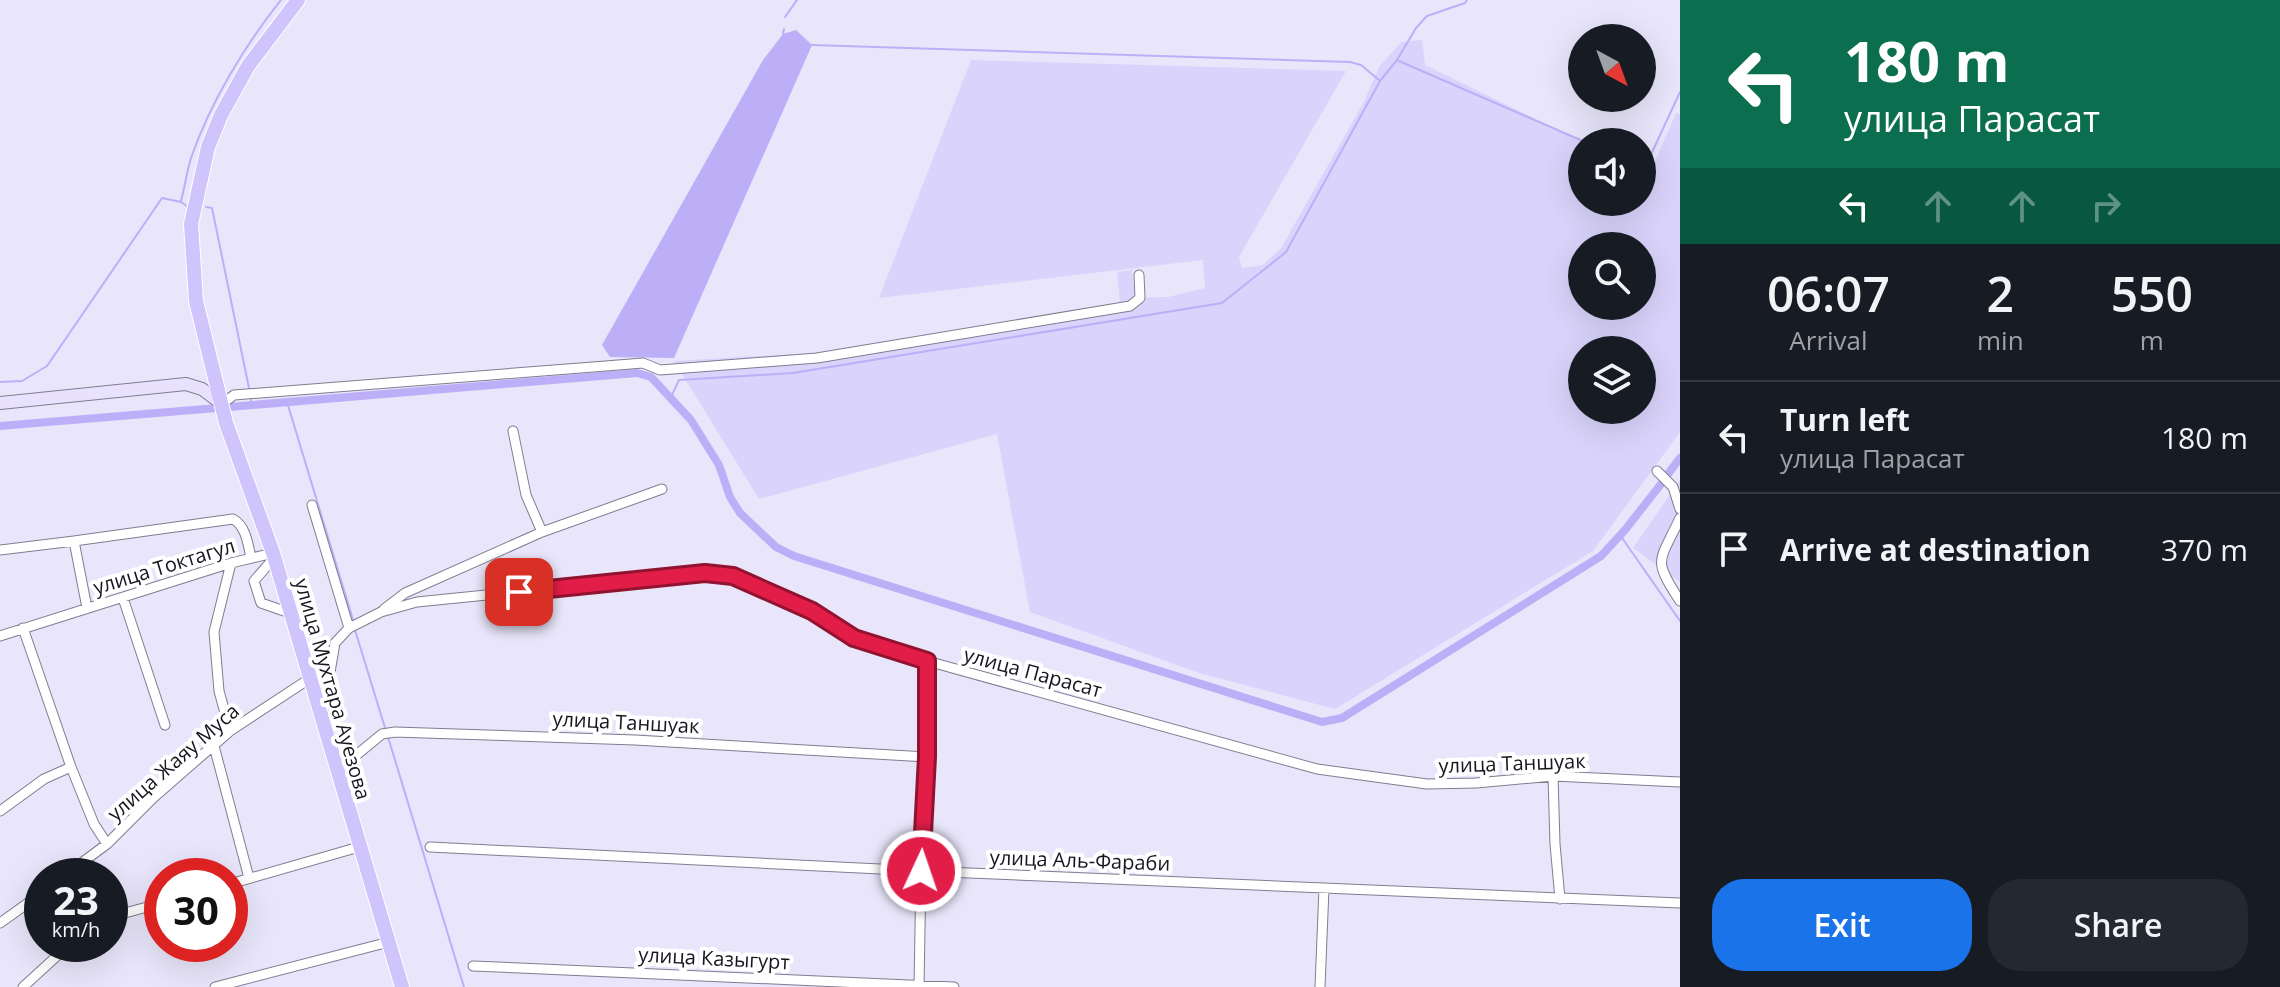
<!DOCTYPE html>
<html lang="en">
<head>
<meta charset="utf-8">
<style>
  body { margin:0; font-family:"Open Sans",sans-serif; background:#242831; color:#f1f3f6; height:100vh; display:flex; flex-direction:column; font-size:30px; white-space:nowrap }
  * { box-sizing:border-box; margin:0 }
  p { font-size:26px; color:#9ea1a6 }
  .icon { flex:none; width:44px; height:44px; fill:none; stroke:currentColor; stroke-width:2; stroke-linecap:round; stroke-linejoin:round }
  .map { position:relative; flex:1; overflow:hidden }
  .details { display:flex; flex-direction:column; background:#171b24; width:600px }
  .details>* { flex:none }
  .hud { background:#0b6e4f; color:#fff; overflow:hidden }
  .needle { width:52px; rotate:139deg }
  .tools { position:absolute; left:1568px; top:24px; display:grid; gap:16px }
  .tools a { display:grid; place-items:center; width:88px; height:88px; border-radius:50%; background:#171b24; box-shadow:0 8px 32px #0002; font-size:40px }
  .speed { position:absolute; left:24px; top:858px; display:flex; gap:16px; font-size:40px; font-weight:700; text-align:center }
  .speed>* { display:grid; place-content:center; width:104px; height:104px; border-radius:50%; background:#171b24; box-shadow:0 8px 32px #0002; line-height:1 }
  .speed small { font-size:20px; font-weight:400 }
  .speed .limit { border:12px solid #d22; background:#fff; color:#111 }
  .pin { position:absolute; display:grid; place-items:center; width:68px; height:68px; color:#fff; margin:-34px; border-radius:16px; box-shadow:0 4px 12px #0006 }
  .me { position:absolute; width:88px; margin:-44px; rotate:3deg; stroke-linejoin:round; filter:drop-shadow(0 0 6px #0008) }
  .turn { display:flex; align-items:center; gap:28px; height:168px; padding:0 32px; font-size:36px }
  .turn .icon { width:104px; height:104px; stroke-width:2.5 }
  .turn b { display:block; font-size:56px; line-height:68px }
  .lanes { display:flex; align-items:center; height:76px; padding:0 32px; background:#0003; justify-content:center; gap:40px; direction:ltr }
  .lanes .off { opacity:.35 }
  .eta { display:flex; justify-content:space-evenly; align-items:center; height:136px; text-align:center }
  .eta b { font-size:48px; font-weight:600; line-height:56px }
  .cta { display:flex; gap:16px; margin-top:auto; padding:16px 32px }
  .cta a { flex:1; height:92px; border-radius:32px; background:#1a73e8; color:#fff; font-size:32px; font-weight:600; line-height:92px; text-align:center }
  .cta a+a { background:#242831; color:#f1f3f6 }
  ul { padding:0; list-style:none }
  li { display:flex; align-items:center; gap:24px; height:112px; padding:0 32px; border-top:2px solid #363941 }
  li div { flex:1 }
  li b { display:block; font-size:30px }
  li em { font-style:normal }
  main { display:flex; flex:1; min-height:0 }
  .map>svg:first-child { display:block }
</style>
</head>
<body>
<main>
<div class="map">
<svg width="1680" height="987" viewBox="0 0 1680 987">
  <rect width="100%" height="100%" fill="#e9e6fb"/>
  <path fill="#dad3fb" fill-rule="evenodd" d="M1422,40L1425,65L1583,142L1582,202H1642V169L1652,168L1676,113L1680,114V432L1593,551L1335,709L1199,673L1030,612L997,434L759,499L674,361L814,353L1114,305L1120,303L1117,272L1132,270L1135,298L1168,297L1205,288L1203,260L879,298L971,60L1346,71L1239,257L1242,268L1263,265L1281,248L1364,102L1379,67L1401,42ZM1582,246H1642V306H1582ZM1582,350H1642V410H1582Z
    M1680,480V582L1633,548Z"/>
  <path fill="#bcaff8" d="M796,30L812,45L674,358L610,357L602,345L763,60L783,34Z"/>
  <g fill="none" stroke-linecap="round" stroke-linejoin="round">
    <path stroke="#bcaff8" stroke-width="2" d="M785,17L797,0
      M783,34L784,29
      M812,45L1350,62L1361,65L1379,80
      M1399,61L1585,142
      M1642,162L1648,161L1680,92
      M181,201C185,186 187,171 191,158C210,103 245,45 281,0
      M206,207L212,208L249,388
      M0,382L22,381L47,366L162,198L181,202L187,206
      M671,397L679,380L793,373L1222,303L1286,252L1380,81L1397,60L1416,28L1427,16L1465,3L1467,0
      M251,400L252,405
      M287,402L354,623
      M1620,535L1680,621
      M355,630L386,731
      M388,737L464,987"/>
    <path stroke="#bcaff8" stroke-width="8" d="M0,426L637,373L651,377L691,420L719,465L730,497L740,513L776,547L794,556L1322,722L1342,718L1601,556L1625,530L1661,484
      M1668,474L1680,458"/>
    <g stroke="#807d90" stroke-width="11">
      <path id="street" d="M222,404L234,395L593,367L643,363L660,370L817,358L1130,306L1140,298L1139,275
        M513,431L526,495L542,532
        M1657,471L1673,487L1680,509
        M312,505L349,628
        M1680,518C1659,563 1652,558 1680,601
        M0,550L74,541
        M274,558L254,581L261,603L290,613
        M123,598L165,725
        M87,608L74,541L233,519C246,526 248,544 251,558
        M384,609L405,593L542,532L662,489
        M23,628L71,767L94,824L107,844
        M0,636L231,563L273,553
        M323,713L335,643L349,628L381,612L417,602L705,573L733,576L812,611L854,638L927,661L1317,769L1427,784L1476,783L1553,776L1680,782
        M230,731L219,691L214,632L231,563
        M214,746L249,878
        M337,771L382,734L395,732L635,740L927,757
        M1553,776L1555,844L1560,899
        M0,811L44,779L71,767
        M430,847L921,871L1680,903
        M64,876L107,844L153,798L230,731L309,679
        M230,884L359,847
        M110,917L162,903
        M0,923L42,893
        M473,966L954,987
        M23,987L70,944
        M215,987L389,942
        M919,987L921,871L927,757V661
        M1320,987L1324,888"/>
    </g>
    <g stroke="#807d90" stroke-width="14">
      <path id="secondary" d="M0,403L186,384L202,389L222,404"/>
    </g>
    <g stroke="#fff" stroke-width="16">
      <path id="primary" d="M298,0L248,66L221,115L208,147L191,224L196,301L226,423L273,553L402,987"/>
    </g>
    <use href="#street" stroke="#fff" stroke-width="9"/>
    <use href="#secondary" stroke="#e8e2fe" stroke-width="12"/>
    <use href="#primary" stroke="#d0c4fc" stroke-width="14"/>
  </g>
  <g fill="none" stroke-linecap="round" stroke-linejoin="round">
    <g stroke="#92132f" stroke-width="20">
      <path id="route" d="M519,592L705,573L733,576L812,611L854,638L927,661V757L921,871"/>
    </g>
    <use href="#route" stroke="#e11d48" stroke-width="14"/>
  </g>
  <g text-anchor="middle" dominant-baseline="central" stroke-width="8" stroke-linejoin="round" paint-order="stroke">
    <g font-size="20" fill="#17151d" stroke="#fff">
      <text transform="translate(164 566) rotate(-17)">улица Токтагул</text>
      <text transform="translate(1033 672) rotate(15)">улица Парасат</text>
      <text transform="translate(333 689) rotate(74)">улица Мухтара Ауезова</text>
      <text transform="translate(626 722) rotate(3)">улица Таншуак</text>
      <text transform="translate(173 762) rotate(-41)">улица Жаяу Муса</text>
      <text transform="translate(1512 763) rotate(-2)">улица Таншуак</text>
      <text transform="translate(1080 860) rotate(2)">улица Аль-Фараби</text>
      <text transform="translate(714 958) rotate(3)">улица Казыгурт</text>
    </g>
  </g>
</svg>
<div class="tools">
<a><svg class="needle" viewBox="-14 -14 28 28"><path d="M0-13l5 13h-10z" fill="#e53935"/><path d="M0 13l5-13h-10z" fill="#9ea1a6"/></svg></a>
<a><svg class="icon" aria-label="sound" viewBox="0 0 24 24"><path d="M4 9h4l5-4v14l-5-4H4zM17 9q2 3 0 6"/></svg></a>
<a><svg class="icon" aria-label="search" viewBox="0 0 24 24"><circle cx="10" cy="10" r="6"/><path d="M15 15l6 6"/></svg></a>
<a><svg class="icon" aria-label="layers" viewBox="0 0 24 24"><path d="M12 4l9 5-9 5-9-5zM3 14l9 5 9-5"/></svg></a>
</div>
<div class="speed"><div>23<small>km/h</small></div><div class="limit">30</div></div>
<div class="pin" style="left:519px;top:592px;background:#d93025"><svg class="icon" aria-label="arrive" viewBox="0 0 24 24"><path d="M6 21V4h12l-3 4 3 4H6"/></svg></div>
<svg class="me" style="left:921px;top:871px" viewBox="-20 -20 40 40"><circle r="17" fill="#e11d48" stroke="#fff" stroke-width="3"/><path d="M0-11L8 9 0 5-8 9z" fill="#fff"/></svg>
</div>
<section class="details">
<div class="hud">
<div class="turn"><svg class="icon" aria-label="left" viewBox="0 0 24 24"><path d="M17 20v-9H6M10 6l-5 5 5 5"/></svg><div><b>180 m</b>улица Парасат</div></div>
<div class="lanes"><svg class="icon" aria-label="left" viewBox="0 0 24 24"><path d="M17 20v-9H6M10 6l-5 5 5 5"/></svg><svg class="icon off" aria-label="ahead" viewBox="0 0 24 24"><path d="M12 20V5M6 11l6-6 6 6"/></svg><svg class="icon off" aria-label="ahead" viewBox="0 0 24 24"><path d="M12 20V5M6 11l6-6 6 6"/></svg><svg class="icon off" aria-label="right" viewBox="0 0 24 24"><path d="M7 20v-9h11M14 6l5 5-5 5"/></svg></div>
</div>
<div class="eta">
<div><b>06:07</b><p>Arrival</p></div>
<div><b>2</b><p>min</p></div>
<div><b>550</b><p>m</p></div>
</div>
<ul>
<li><svg class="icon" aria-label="left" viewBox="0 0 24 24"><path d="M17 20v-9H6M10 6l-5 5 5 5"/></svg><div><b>Turn left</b><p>улица Парасат</p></div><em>180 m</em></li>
<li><svg class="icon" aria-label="arrive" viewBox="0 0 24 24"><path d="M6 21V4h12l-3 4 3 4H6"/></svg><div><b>Arrive at destination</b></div><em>370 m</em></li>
</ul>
<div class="cta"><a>Exit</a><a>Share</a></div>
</section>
</main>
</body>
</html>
